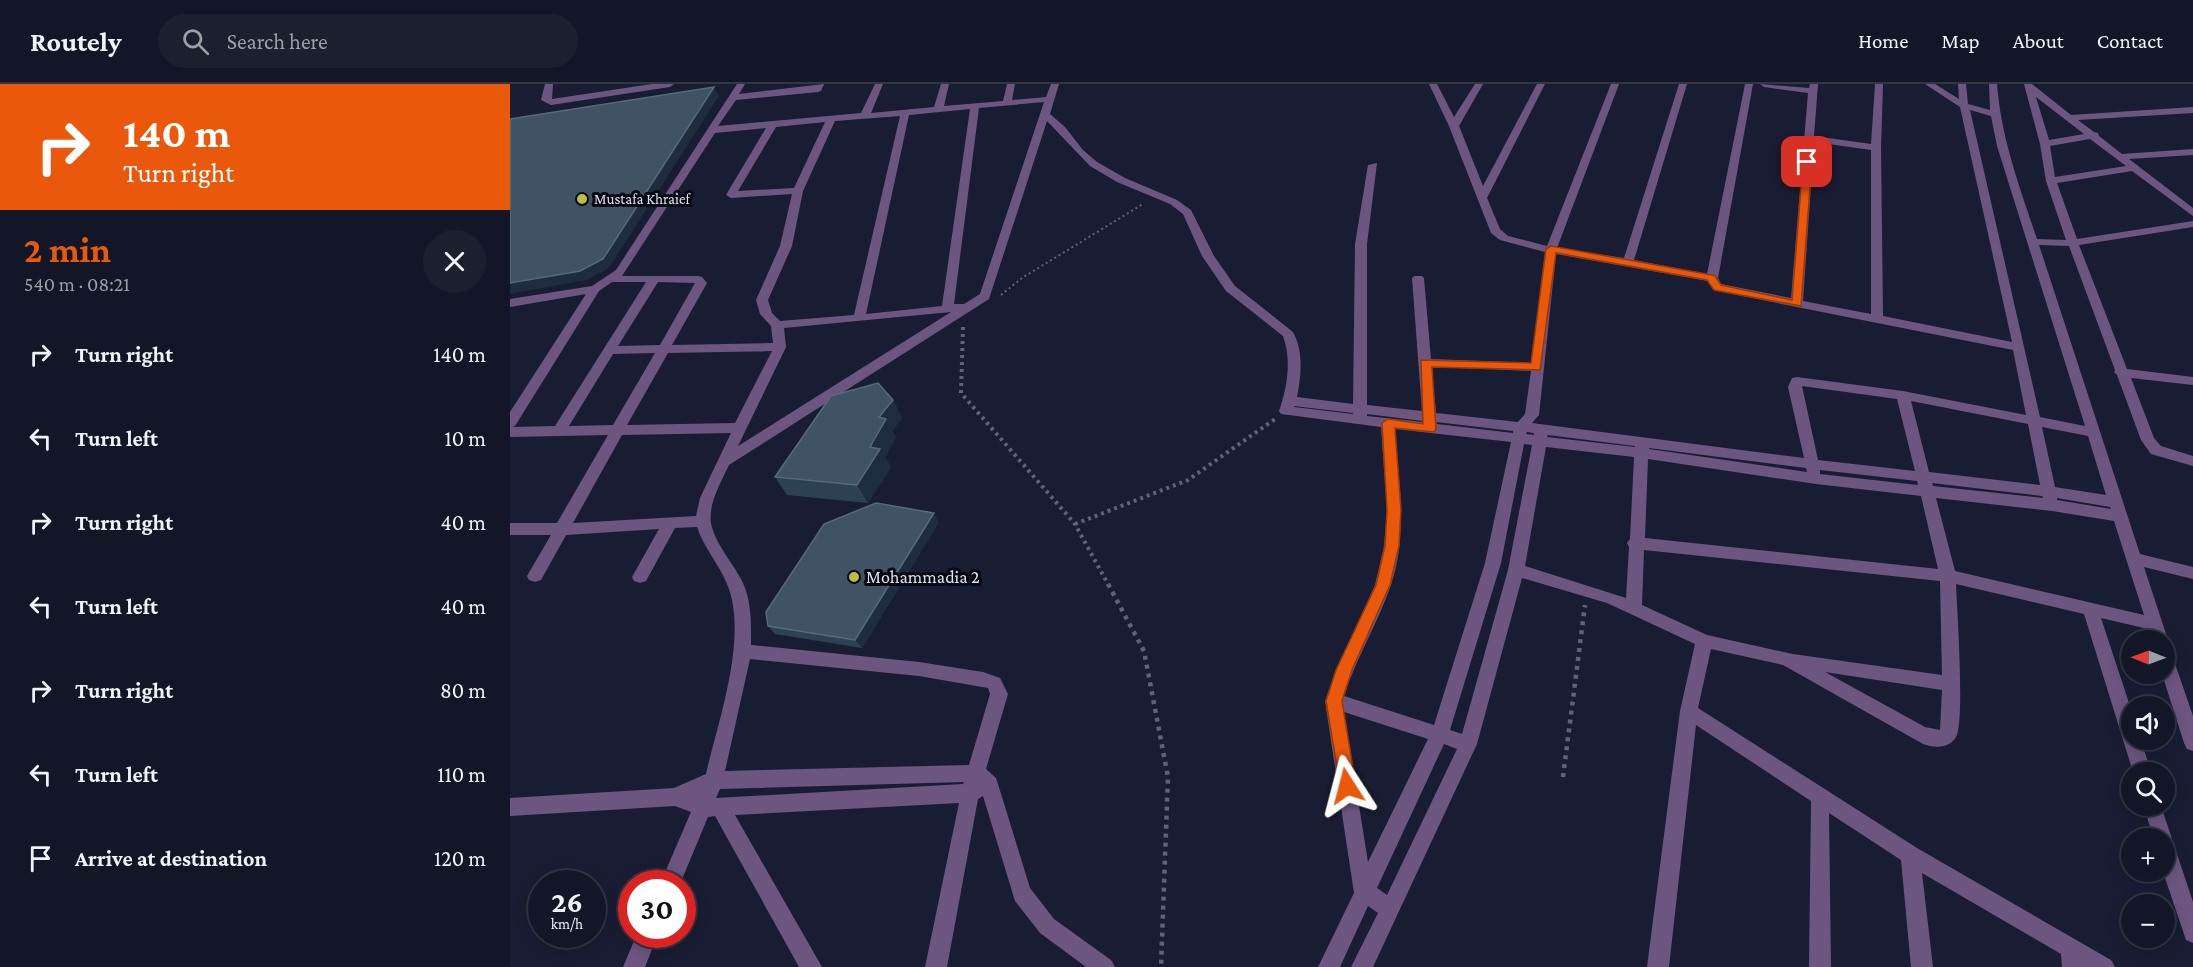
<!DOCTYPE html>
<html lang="en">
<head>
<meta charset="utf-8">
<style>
  body { margin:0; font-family:"Crimson Pro",serif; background:#1c1f2e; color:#f1f3f6; height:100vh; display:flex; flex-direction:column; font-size:22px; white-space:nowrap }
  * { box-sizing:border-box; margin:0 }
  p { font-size:20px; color:#9d9fa7 }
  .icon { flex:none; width:33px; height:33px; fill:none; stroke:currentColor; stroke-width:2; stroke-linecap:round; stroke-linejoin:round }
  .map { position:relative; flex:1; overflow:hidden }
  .details { display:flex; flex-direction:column; background:#131626; width:510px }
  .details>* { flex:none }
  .hud { background:#ea580c; color:#fff; overflow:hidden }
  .needle { width:39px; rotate:271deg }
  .tools { position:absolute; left:1611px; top:546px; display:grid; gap:12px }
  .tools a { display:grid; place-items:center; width:54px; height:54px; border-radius:50%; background:#131626; box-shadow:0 3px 15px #0003,0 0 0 2px #323543; font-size:30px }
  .speed { position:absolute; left:18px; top:786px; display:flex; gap:12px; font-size:30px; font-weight:700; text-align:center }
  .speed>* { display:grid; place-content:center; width:78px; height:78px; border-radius:50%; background:#131626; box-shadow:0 3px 15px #0003,0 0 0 2px #323543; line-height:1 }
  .speed small { font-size:15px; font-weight:400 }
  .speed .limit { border:9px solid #d22; background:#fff; color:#111 }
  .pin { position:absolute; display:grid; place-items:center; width:51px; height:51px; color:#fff; margin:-26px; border-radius:12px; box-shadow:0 3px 9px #0006 }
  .me { position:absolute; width:66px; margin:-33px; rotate:351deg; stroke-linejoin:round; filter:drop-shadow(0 0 4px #0008) }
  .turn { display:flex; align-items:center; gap:21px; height:126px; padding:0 24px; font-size:27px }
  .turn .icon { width:78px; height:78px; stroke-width:2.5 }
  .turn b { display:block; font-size:42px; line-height:51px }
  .round { display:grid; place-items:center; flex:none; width:63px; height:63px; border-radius:32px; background:#1c1f2e }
  .overview { display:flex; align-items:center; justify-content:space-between; height:102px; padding:0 24px }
  h1 { font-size:36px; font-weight:700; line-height:45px; color:#ea580c }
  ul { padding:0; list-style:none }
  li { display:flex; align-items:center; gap:18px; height:84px; padding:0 24px }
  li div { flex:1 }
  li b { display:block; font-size:22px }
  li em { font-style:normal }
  header { display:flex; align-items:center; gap:36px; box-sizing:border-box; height:84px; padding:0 30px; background:#131626; border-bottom:2px solid #323543 }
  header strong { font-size:28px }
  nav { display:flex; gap:33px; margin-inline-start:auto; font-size:21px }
  .search { width:420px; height:54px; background:#1c1f2e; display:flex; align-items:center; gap:15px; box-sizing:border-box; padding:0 21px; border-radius:33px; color:#9d9fa7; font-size:22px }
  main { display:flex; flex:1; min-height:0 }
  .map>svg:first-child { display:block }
</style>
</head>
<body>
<header>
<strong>Routely</strong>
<div class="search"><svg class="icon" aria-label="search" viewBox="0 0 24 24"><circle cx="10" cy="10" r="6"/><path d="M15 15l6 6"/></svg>Search here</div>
<nav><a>Home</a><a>Map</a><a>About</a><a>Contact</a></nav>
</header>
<main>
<section class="details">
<div class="hud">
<div class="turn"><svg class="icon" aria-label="right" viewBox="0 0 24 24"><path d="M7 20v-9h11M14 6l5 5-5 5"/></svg><div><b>140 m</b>Turn right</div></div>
</div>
<div class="overview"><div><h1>2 min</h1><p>540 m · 08:21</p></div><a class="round"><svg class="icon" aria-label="close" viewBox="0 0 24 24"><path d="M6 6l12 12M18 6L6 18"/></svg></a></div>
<ul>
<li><svg class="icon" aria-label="right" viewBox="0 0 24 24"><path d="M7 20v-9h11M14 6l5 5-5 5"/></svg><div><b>Turn right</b></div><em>140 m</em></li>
<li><svg class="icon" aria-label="left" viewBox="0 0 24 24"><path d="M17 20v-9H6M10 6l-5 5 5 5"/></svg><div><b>Turn left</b></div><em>10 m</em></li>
<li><svg class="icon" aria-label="right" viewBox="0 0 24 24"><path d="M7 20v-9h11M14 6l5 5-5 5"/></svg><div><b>Turn right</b></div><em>40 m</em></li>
<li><svg class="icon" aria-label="left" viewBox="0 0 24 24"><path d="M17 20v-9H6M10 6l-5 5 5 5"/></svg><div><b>Turn left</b></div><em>40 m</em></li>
<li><svg class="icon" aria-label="right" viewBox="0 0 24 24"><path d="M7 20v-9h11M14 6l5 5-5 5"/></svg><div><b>Turn right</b></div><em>80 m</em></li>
<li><svg class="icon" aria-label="left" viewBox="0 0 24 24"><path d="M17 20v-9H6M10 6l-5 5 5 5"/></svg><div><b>Turn left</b></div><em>110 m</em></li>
<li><svg class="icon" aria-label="arrive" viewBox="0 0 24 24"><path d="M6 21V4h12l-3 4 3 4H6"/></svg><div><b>Arrive at destination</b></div><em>120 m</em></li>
</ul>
</section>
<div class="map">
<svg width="1683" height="883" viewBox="0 0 1683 883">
  <rect width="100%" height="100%" fill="#191d33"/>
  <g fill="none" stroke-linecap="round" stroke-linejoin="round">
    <path stroke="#5f6377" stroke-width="2" stroke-dasharray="2 3" stroke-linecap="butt" d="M491,211L512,194L633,120"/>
    <path stroke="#5f6377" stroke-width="4" stroke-dasharray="3 4" stroke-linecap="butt" d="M453,243L451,309L565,440L599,502
      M565,440L678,396L765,335"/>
    <path stroke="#5f6377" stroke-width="4.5" stroke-dasharray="4 5" stroke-linecap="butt" d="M598,500L634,567L658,693L651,883
      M1053,693L1075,521"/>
    <path fill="#6c5680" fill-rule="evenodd" d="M35,0H43L42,15L142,0H164L160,3L41,21L31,16Z
      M227,0H235L229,10L314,0L311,7L308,8L226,16L208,42L351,29L365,0H373L361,29L424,23L431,0H439L434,22L493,17L497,0H505L502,16L536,13L541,0H549L540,30L555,43L573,66L587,78L615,94L667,116L681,126L704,172L725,202L783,248C794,268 791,292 787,313L843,320L845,160L858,81L867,79L857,160V321L912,327L902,194L904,192H912L914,194L921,275L1022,279L1035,168L990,156L981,149L939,42L919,0H927L944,33L965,0H973L949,42L973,102L1027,0H1035L977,114L990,145L998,152L1037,162L1101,0H1109L1047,164L1114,174L1169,0H1177L1124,176L1197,190L1235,0H1243L1208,194L1211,200L1281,214L1298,9L1254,3L1250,0L1299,4L1300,0H1308L1304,52L1361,60L1365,0H1373L1371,64L1373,232L1502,258L1450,23L1415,0H1425L1449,15L1448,0H1456L1458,20L1480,26L1479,0H1487C1491,54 1510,104 1527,155L1556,156L1536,97L1530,60L1514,0H1522L1561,31L1683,23V29L1568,36L1584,48L1588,49L1589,52L1612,70L1683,65V71L1619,75L1683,124V132L1622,87L1547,99L1567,155L1683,137V143L1569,161L1617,285L1683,293V301L1621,294L1644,354L1651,362L1683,372V382L1641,370L1631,356L1607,291L1604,288L1605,286L1559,162L1529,161L1630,470L1683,483V495L1634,483L1658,556L1656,561L1654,556H1642L1638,545L1591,534L1622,628V656H1631L1641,688H1623L1574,530L1446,500C1447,524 1455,639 1446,653C1439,665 1424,664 1413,660L1273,581L1201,565L1188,624L1407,764L1601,876L1605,883H1552L1551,870L1412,789L1423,883H1401L1391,776L1319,729L1321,883H1299L1301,717L1186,641L1159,883H1137L1170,627L1185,560L1097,519L1012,494L967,660L863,883H841L868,829L858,822L830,883H808L844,809L815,617L826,586L865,501L874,462L877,426L871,343L771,330L769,327C777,304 782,276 773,252L716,207L692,172L673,130L660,120L607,98L580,82L537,37L479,215L219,381C211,398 198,420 201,439C205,460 222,477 232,497C242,517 241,539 241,561L409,578L473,588L490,594L498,610L476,685L486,694L488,700L520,804L544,835L601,876L605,883H576L530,849L505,817L473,712L468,715L437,883H415L449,719L225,731L312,883H289L205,732L198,733L170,800H150L181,728L165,722L0,732V714L164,704L196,690C208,637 239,552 217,500C209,480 194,464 187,443L165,444L136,497L130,499L124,497L122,493L149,445L56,451L31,496L25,498L19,496L17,492L41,451H0V439H47L98,351L0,353V328L76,210L0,223V215L82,202L106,186ZM1526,13L1574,50L1539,56ZM534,18L470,210L454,220H444L469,24ZM460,25L432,222L356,230L399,31ZM1460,26L1481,32L1487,62L1575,342L1530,333ZM390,32L344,231L270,237L262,229L258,216L282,162L293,107L325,37ZM315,38L284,104L228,107L266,43ZM256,44L216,111L221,114L282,110L270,162L246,216L250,230L261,242L263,259L162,261L197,199L192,193L188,192H112L205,49ZM1580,55L1616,82L1545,93L1540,62ZM1304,58L1361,66V230L1293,217ZM1046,170L1198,197L1203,205L1207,207L1503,266L1516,331L1393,307L1287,293L1282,294L1278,303L1294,374L1022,339L1029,331ZM102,198H136L45,342L2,343L5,342L89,207ZM148,198L185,199L150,261L108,262ZM441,228L228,362L276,263L274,244ZM262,267L225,339L117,341L158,269ZM145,269L103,341L59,342L103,270ZM922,283L1021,287L1015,330L1008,338L926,329ZM1292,302L1387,315L1405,387L1308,376ZM1401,317L1518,340L1530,401L1419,388ZM784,322L843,329V330L784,323ZM857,330L913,337V338L857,332ZM926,338L1003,347V349L927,340ZM1532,343L1578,352L1596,411L1545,403ZM885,345L1001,358L975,479L924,641L834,612C846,574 868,539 881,501C898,451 889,396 885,345ZM1017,348L1024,349V351L1016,350ZM221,349L190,414L186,432L63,439L112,351ZM1038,351L1125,362V363L1037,353ZM1014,360L1022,361L998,486L952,650L940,646L991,479ZM1036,363L1124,373L1120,455L1117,459L1119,463L1116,514L1015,482ZM1139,364L1296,384L1297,388L1139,365ZM1138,375L1306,400L1411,412L1428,485L1135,454ZM1310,386L1407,397L1408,401L1310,390ZM1422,399L1532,412L1533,414L1423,402ZM1426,414L1542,427L1604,437L1634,531L1445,487ZM1547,414L1600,423L1601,425L1547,416ZM1134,466L1430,497L1432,591L1283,570L1197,551L1132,521ZM240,575L409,592L478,604L480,610L459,681L215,687ZM1315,588L1432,606L1430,646L1415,643ZM834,628L918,655L858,778ZM934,660L947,665L877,811L867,804ZM454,698L453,700L206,714L210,705Z
      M1654,564L1660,566L1662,571L1683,632V667L1677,665L1674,659L1652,590H1654Z
      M1633,722H1651L1683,818V859L1676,856L1653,788L1654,754H1644Z
      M127,850H148L135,883H113Z"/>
  </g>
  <path fill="#2c4253" d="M383,316L392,334L382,347L386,353L375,373L381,383L358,419L277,411L265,393Z
    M429,438L352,564L265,550L258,542Z"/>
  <path fill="#1d2c3f" d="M204,3L209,12L99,184L77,196L0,210V199Z
    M383,316L392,334L382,347L386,353L375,373L381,383L358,419L347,401L369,333Z
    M424,429L429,438L352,564L345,556Z"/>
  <path fill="#3f5364" stroke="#586a7a" stroke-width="1.5" d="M204,3L93,175L70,187L0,199V35Z
    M368,299L383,316L369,333L376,335L360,363L370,365L347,401L265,393L321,312Z
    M366,419L424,429L345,556L258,542L256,528L314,440Z"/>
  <path fill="#ea580c" stroke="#983908" stroke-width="1.5" d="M1297,75L1302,78L1291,222L1204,206L1197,196L1046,169L1030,286L922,283L926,345L924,348L885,344L891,426L889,462L880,501L842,586L832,617L846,702L843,707L837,710L831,707L816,617L826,586L866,501L875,462L877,426L872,339L878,335L913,340L911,276L1021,279L1036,165L1041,162L1202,191L1205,192L1211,201L1282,216L1293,78Z"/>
  <g fill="#c0be41" stroke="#070811" stroke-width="2">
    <circle cx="72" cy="115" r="6"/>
    <circle cx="344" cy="493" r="6"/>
  </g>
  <g text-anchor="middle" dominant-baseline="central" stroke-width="6" stroke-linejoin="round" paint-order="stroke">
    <g font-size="15" fill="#dee2f1" stroke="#070811" text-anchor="start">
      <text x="84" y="115">Mustafa Khraief</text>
    </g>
    <g font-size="18" fill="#dee2f1" stroke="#070811" text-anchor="start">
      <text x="356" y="493">Mohammadia 2</text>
    </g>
  </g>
</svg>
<div class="tools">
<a><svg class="needle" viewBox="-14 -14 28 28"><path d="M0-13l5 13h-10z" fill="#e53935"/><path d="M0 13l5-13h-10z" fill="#9d9fa7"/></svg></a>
<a><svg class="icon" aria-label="sound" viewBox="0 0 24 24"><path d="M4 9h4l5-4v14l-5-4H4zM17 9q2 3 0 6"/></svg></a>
<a><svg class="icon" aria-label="search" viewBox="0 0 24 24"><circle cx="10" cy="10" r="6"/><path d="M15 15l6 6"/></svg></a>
<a>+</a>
<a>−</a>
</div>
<div class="speed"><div>26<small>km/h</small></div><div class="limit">30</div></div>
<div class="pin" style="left:1297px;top:78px;background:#d93025"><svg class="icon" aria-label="arrive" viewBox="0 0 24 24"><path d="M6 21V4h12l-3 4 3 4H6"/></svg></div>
<svg class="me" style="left:837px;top:702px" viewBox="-20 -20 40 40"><path d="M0-17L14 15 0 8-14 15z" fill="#ea580c" stroke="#fff" stroke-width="4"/></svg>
</div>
</main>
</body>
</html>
